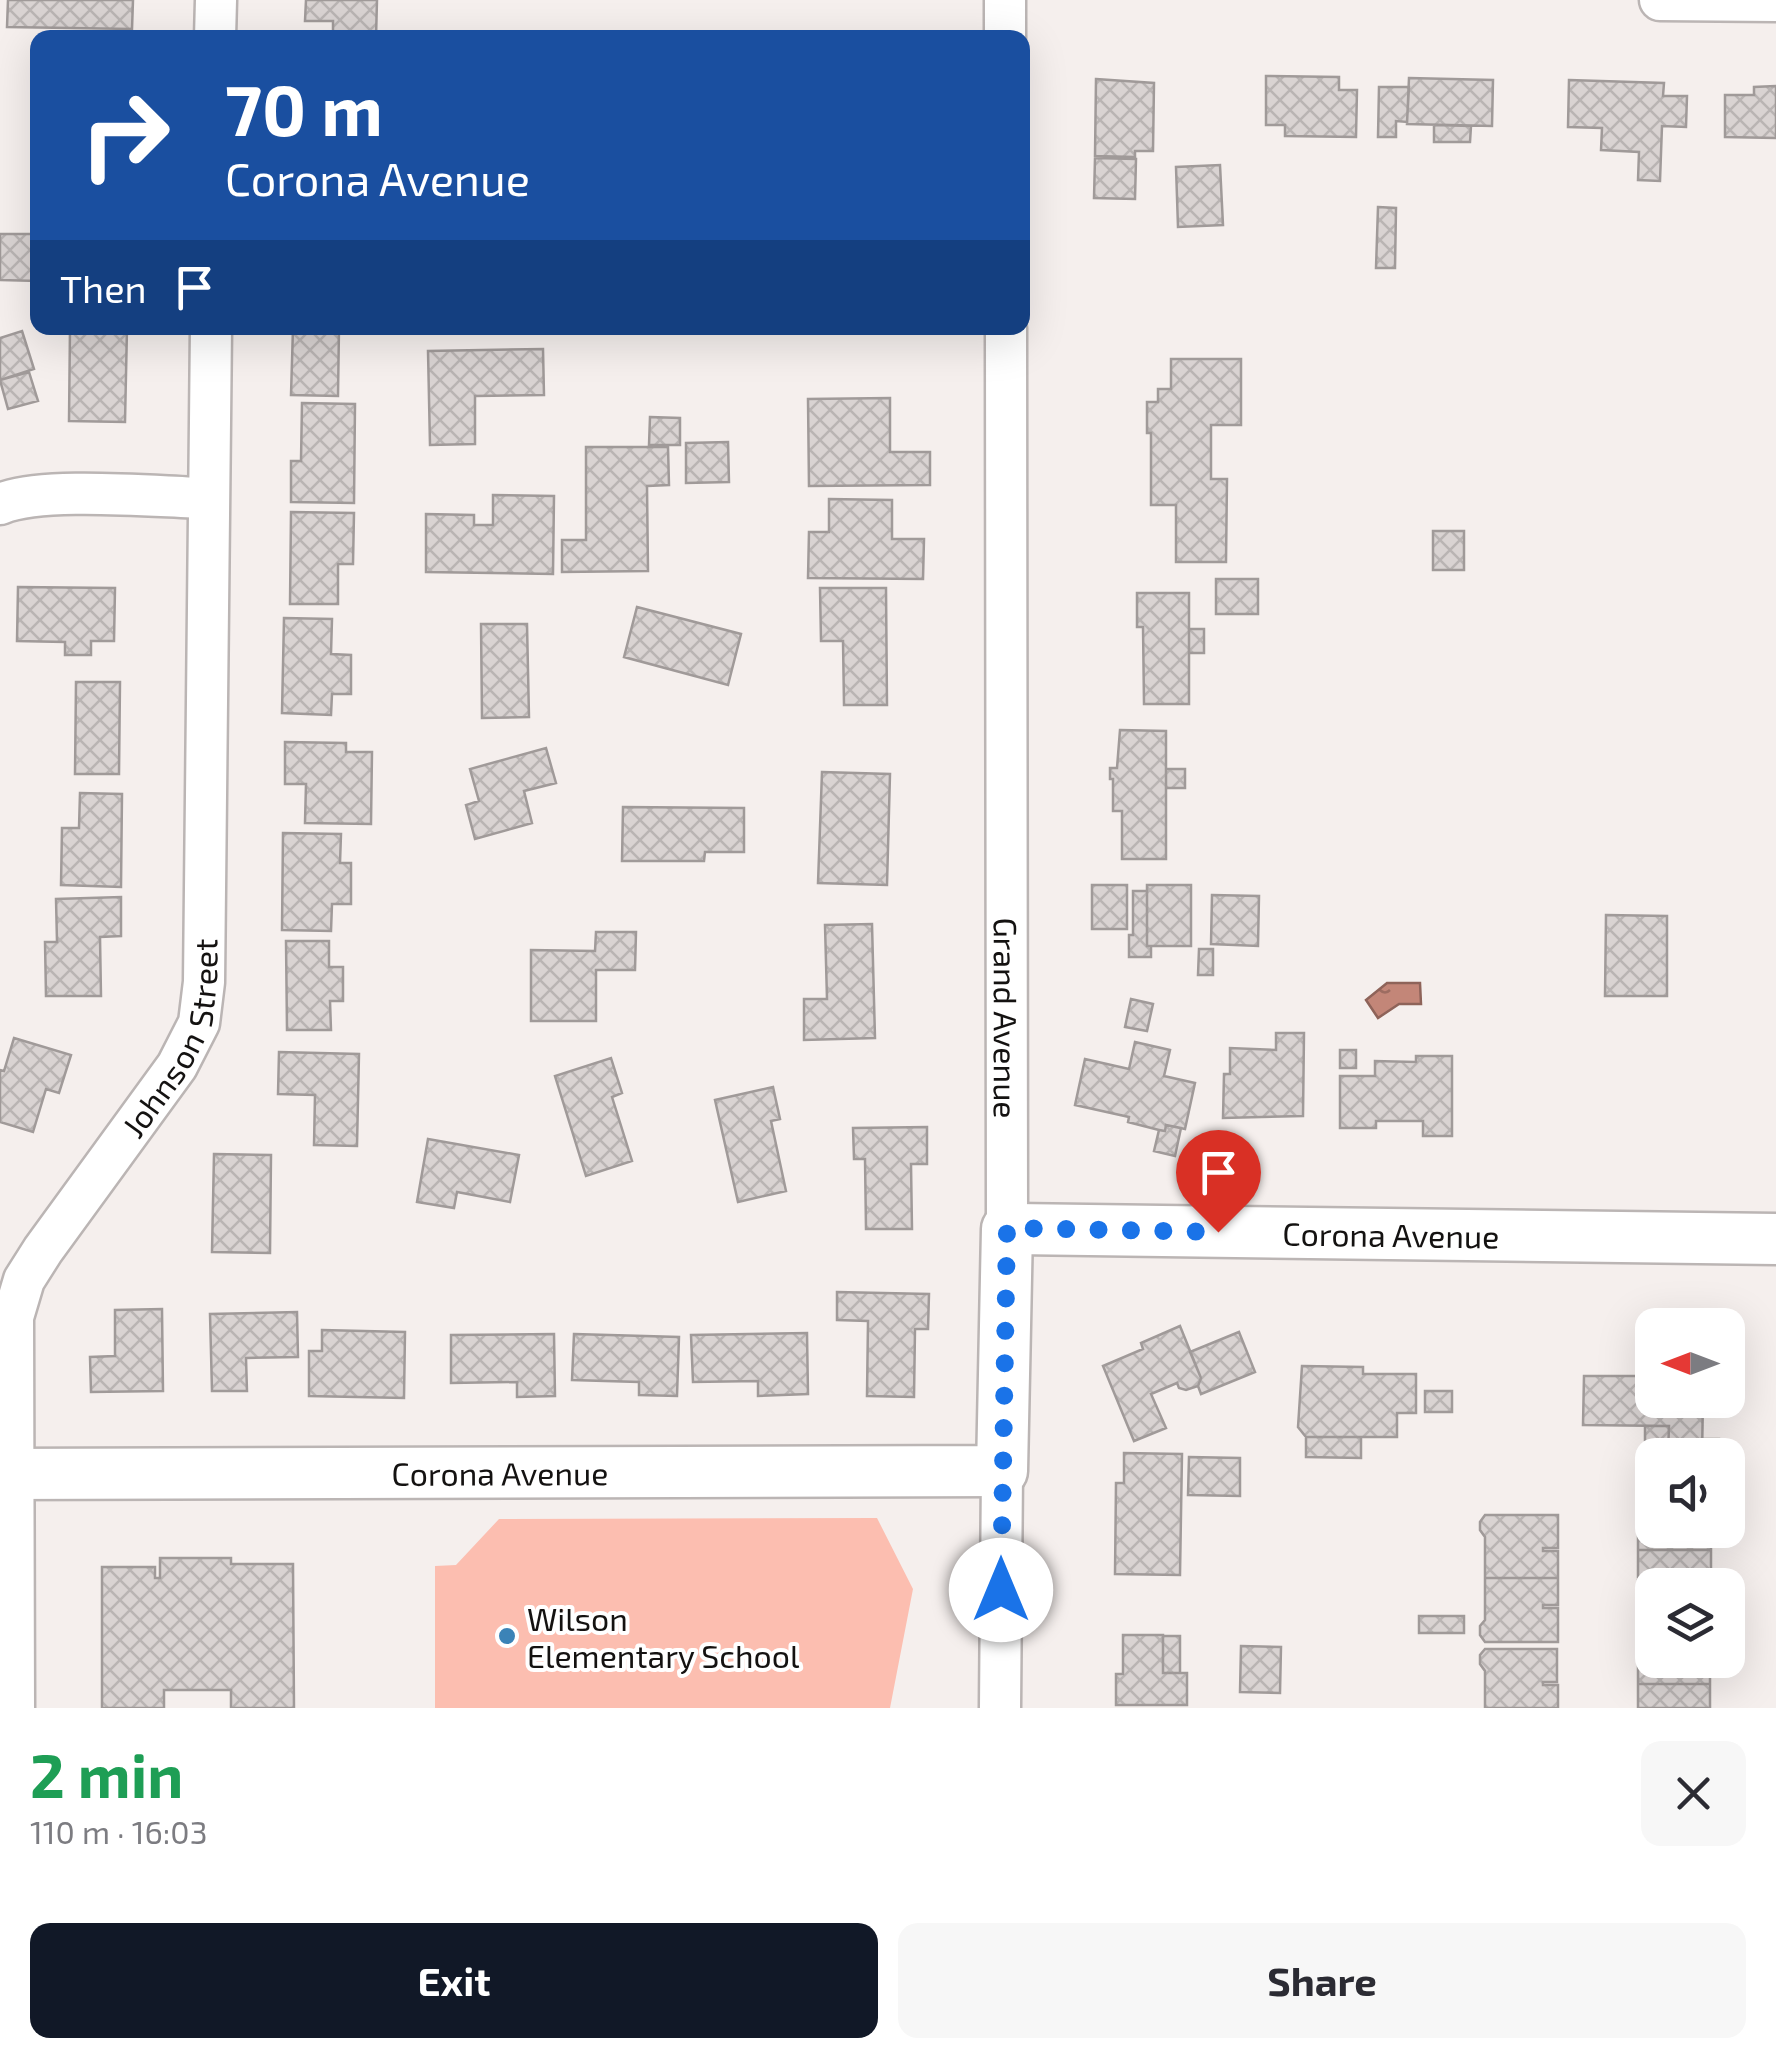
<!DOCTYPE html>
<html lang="en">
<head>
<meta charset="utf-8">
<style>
  body { margin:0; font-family:"Exo 2",sans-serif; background:#f7f7f7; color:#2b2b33; height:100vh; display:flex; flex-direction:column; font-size:38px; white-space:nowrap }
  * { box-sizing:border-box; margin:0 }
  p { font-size:32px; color:#7c7c81 }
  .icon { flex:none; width:55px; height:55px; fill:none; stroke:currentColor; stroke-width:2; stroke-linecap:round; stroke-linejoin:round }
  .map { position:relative; height:1708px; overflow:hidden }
  .drawer { display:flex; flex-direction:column; background:#fff; flex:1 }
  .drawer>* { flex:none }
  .guide { position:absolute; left:30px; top:30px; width:1000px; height:305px; border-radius:20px; box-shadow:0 10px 40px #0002; background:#1a4fa0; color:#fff; overflow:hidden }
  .needle { width:65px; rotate:270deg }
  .controls { position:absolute; left:1635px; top:1308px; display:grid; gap:20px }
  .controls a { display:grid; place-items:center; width:110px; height:110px; border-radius:20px; background:#fff; box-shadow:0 10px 40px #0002; font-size:50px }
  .pin { position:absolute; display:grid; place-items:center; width:85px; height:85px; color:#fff; margin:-102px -42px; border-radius:50% 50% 50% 0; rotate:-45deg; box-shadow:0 0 10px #0007 }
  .pin .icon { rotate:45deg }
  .me { position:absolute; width:110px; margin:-55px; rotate:0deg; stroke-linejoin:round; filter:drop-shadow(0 0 8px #0008) }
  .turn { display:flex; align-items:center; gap:35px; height:210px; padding:0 30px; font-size:45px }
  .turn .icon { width:130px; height:130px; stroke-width:2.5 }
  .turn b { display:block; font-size:70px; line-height:85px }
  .then { display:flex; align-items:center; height:95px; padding:0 30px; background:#0003; gap:20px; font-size:38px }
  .round { display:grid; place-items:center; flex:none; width:105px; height:105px; border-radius:20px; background:#f7f7f7 }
  .head { display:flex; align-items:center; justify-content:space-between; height:170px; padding:0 30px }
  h1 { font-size:60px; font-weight:700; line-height:75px; color:#1e9e55 }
  .button { display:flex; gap:20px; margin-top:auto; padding:20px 30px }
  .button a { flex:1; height:115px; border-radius:20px; background:#111827; color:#fff; font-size:40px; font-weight:700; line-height:115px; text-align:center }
  .button a+a { background:#f7f7f7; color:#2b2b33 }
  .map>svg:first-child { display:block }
</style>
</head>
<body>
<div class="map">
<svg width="1776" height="1708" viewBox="0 0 1776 1708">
  <defs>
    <pattern id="water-ripples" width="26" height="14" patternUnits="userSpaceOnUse" patternTransform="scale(2.5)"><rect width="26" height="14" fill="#c38678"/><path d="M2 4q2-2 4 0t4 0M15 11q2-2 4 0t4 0" fill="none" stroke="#9d6c61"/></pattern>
    <pattern id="building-cross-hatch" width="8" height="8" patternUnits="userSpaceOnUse" patternTransform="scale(2.5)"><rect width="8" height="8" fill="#d9d3d2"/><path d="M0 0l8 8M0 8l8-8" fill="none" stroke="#b9b4b3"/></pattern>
  </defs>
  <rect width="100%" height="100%" fill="#f5efed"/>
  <path fill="#fcbeb0" d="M877,1518L913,1589L890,1708H435V1566L456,1565L499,1519Z"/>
  <path fill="url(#water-ripples)" stroke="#8e6359" stroke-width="2.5" d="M1387,983H1420L1421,1004H1399L1378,1018L1366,1000Z"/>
  <path fill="url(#building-cross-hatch)" stroke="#a09a99" stroke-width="2.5" d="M8,0H133L132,29L7,27Z
    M306,0H377L376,38H296V33H333V21H305Z
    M1266,76L1339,77V90H1357L1356,137L1285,136V125H1266Z
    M1409,78L1493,80L1492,126L1407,124Z
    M1096,79L1154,83L1153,151H1135V157L1095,156Z
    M1569,80L1664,83L1663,96H1687L1686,127L1662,126L1660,181L1638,180L1639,152L1601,150L1602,128L1568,127Z
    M1776,86V138L1725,137V95H1754V87Z
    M1379,87H1409L1407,122L1396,121V137H1378Z
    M1434,125L1471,126L1470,142H1434Z
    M1095,158L1136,159L1135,199L1094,198Z
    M1220,165L1223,225L1178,227L1176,167Z
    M1378,207L1396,208L1395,268H1376Z
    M0,234H38V281L0,280Z
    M70,328H127L125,422L69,421Z
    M293,328H339L338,396L291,395Z
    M22,331L34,369L0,380V338Z
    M543,349L544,395L475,396V444L430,445L428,351Z
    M1171,359H1241V425H1211V479H1227L1226,562H1176V505H1151V433H1147V402H1158V389H1171Z
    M29,372L38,401L8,409L0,380Z
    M890,398V452H930V485L809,486L808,399Z
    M302,403L355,404L354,503L291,502V461H301Z
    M650,417L680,418V445H649Z
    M728,442L729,482L686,483V443Z
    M586,447H668L669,485L647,486L648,571L562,572V540H586Z
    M493,495L554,496L553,574L426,572V514L474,515V525H493Z
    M829,499L892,500V539H924L923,579L808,578L809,532H829Z
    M291,512L354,513L353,564H338V604H290Z
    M1433,531H1464V570H1433Z
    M1216,579H1258V614H1216Z
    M18,587L115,588L114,641H91V655H65V642L17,641Z
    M820,588H886L887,705H844L843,641H821Z
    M1137,593H1189V704H1144L1143,627H1137Z
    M637,607L741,634L728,685L624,657Z
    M284,618L332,619L331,654L351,655V694H332L331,715L282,713Z
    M481,624H527L529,717L482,718Z
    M1189,629H1204V653H1189Z
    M76,682H120L119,774H75Z
    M1120,730L1166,731V859H1122V811H1113V779H1110V768H1117Z
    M285,742L346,743V752H372L371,824L305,823L306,784H285Z
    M546,748L556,783L524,791L532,823L475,839L466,805L479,801L470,769Z
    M1166,769H1185V788H1166Z
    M822,772L890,774L887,885L818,883Z
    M80,793L122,794L121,887L61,885L62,828H79Z
    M623,807L744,808V852H705L704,861H622Z
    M283,833L341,834L340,863H351V904H332L331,931L282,930Z
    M1092,885H1127V929H1092Z
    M1147,885H1191V946H1147Z
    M1133,891H1147V946H1151V957H1129V935H1133Z
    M1212,895L1259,896L1258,946L1211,944Z
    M121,897V936L100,937L101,996H46L45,942H57L56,899Z
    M1606,915L1667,916V996H1605Z
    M872,924L875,1038L804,1040V999H827L825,925Z
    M596,932H636L635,970H596V1021H531V950L595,951Z
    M286,941H329V967H343V1001H330L331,1030H287Z
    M1199,949H1213V975H1198Z
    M1131,999L1153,1004L1147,1031L1125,1027Z
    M1276,1033H1304L1303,1116L1223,1118L1224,1074H1230V1048L1276,1050Z
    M14,1038L71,1055L59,1093L46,1089L33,1132L0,1122V1070L4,1071Z
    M1135,1042L1170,1050L1164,1076L1195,1083L1185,1129L1166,1125L1165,1131L1159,1130L1128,1122L1129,1117L1075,1105L1085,1059L1129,1069Z
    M1340,1050H1356V1068H1340Z
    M279,1052L359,1054L357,1146L314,1145L315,1095L278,1094Z
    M1416,1056H1452V1136H1423V1121H1376V1128H1340V1076H1375V1061L1416,1062Z
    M611,1058L622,1093L612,1097L632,1161L586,1176L555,1076Z
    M773,1087L780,1119L771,1121L786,1191L738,1202L715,1100Z
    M1166,1125L1181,1128L1175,1156L1154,1151L1159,1130L1165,1131Z
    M927,1127V1164H911L912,1229H866L865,1159H854L853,1128Z
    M428,1139L519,1155L510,1202L457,1192L454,1208L417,1202Z
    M214,1154L271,1155L270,1253L212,1252Z
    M837,1292L929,1294L928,1329H915L914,1397L867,1396L868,1321L837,1320Z
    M162,1309L163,1391L91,1392L90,1357L115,1356V1310Z
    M297,1312L298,1357L246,1358L247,1391H212L210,1314Z
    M1180,1326L1201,1378L1198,1386L1186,1390L1179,1388L1177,1383L1151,1394L1166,1428L1134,1441L1103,1366L1143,1349L1141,1343Z
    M322,1330L405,1332L404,1398L309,1396V1351H322Z
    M1239,1332L1255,1372L1201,1394L1198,1386L1201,1378L1190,1352Z
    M807,1333L808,1394L758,1396V1381L693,1382L691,1335Z
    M554,1334L555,1396L517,1397V1382L451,1383V1335Z
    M574,1334L679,1337L677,1396L639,1395V1382L572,1380Z
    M1302,1366L1363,1367V1374H1416V1413H1397V1437H1306L1298,1427Z
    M1584,1376H1652V1400H1703L1702,1455H1668L1669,1426L1583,1425Z
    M1425,1391H1452V1412H1425Z
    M1645,1426H1669L1668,1455H1652V1460H1645Z
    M1306,1437H1361V1458L1306,1457Z
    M1702,1439H1719V1455H1702Z
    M1124,1453L1182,1454L1180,1575L1115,1574L1116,1483H1124Z
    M1189,1457L1240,1458V1496L1188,1495Z
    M1638,1486H1652V1530H1711V1550H1638V1523H1652V1519H1638Z
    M1485,1515H1558V1548H1543V1551H1558V1578H1485V1537L1480,1530V1522Z
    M1638,1550H1711V1585H1652V1613H1638V1580H1652V1577H1638Z
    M160,1558H231V1564H293L294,1708H231V1690H164V1708H102V1567H155V1578H160Z
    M1485,1578H1558V1605H1543V1608H1558V1642H1485L1480,1635V1626L1485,1620Z
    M1419,1616H1464V1633H1419Z
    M1638,1621H1652V1660H1710V1684H1638V1657H1652V1654H1638Z
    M1123,1635H1163V1673H1187V1705H1116V1674H1123Z
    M1163,1636H1180V1673H1163Z
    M1241,1646L1281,1647L1280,1693L1240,1692Z
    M1485,1649H1557V1682H1543V1685H1558V1708H1485V1671L1480,1664V1655Z
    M1638,1684H1710V1708H1638Z"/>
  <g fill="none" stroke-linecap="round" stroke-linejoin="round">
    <g stroke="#bbb5b4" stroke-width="45">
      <g id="minor">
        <path d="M1005,0V38"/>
        <path d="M1660,0L1776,1"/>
        <path d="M215,38L216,0"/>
        <path id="s1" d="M1006,328L1007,1229"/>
        <path d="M0,504C43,486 157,497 208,498"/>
        <path id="s2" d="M14,1708L13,1317L24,1280L43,1250L177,1066L199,1023L204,982L211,328"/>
        <path d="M1000,1708L1002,1471"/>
      </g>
    </g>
    <g stroke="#bbb5b4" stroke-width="55">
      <g id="tertiary">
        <path id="s3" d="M0,1474L1002,1471L1007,1229L1776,1239"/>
      </g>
    </g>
    <use href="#minor" stroke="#fff" stroke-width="40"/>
    <use href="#tertiary" stroke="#fff" stroke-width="50"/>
  </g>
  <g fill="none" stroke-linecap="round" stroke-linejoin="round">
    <path stroke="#1a73e8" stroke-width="18" stroke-dasharray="0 32.4" d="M1001,1590L1007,1228L1218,1232"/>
  </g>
  <circle fill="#3b83b7" stroke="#fff" stroke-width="4" cx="507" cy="1636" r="10"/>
  <g text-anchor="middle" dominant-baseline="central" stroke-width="8" stroke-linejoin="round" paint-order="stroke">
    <g font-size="32" fill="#141211" stroke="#fff">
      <text stroke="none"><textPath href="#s1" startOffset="690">Grand Avenue</textPath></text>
      <text stroke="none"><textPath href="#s2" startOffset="718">Johnson Street</textPath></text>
      <text stroke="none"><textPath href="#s3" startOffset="1628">Corona Avenue</textPath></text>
      <text stroke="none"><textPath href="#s3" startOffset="500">Corona Avenue</textPath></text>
    </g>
    <g font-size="32" fill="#141211" stroke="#fff" text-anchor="start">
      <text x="527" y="1618">Wilson<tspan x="527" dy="37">Elementary School</tspan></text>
    </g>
  </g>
</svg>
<div class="controls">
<a><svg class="needle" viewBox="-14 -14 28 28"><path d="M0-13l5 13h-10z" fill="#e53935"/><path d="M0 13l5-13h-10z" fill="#7c7c81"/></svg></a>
<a><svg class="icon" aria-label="sound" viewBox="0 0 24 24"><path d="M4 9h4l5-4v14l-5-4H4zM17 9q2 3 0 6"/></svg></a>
<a><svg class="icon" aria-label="layers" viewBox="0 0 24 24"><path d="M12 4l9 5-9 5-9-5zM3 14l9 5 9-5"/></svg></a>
</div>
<div class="pin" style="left:1218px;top:1232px;background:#d93025"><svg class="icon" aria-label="arrive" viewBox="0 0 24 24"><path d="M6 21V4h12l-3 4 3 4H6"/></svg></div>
<svg class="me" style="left:1001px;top:1590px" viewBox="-20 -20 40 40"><circle r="19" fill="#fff"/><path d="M0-13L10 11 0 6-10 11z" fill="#1a73e8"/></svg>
<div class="guide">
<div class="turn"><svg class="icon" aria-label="right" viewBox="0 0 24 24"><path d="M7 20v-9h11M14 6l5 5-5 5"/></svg><div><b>70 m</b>Corona Avenue</div></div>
<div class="then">Then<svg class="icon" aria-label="arrive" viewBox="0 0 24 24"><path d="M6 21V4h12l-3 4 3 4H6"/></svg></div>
</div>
</div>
<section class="drawer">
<div class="head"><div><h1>2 min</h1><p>110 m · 16:03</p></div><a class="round"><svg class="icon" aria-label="close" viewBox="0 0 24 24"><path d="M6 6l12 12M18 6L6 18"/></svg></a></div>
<div class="button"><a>Exit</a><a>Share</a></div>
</section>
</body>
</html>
